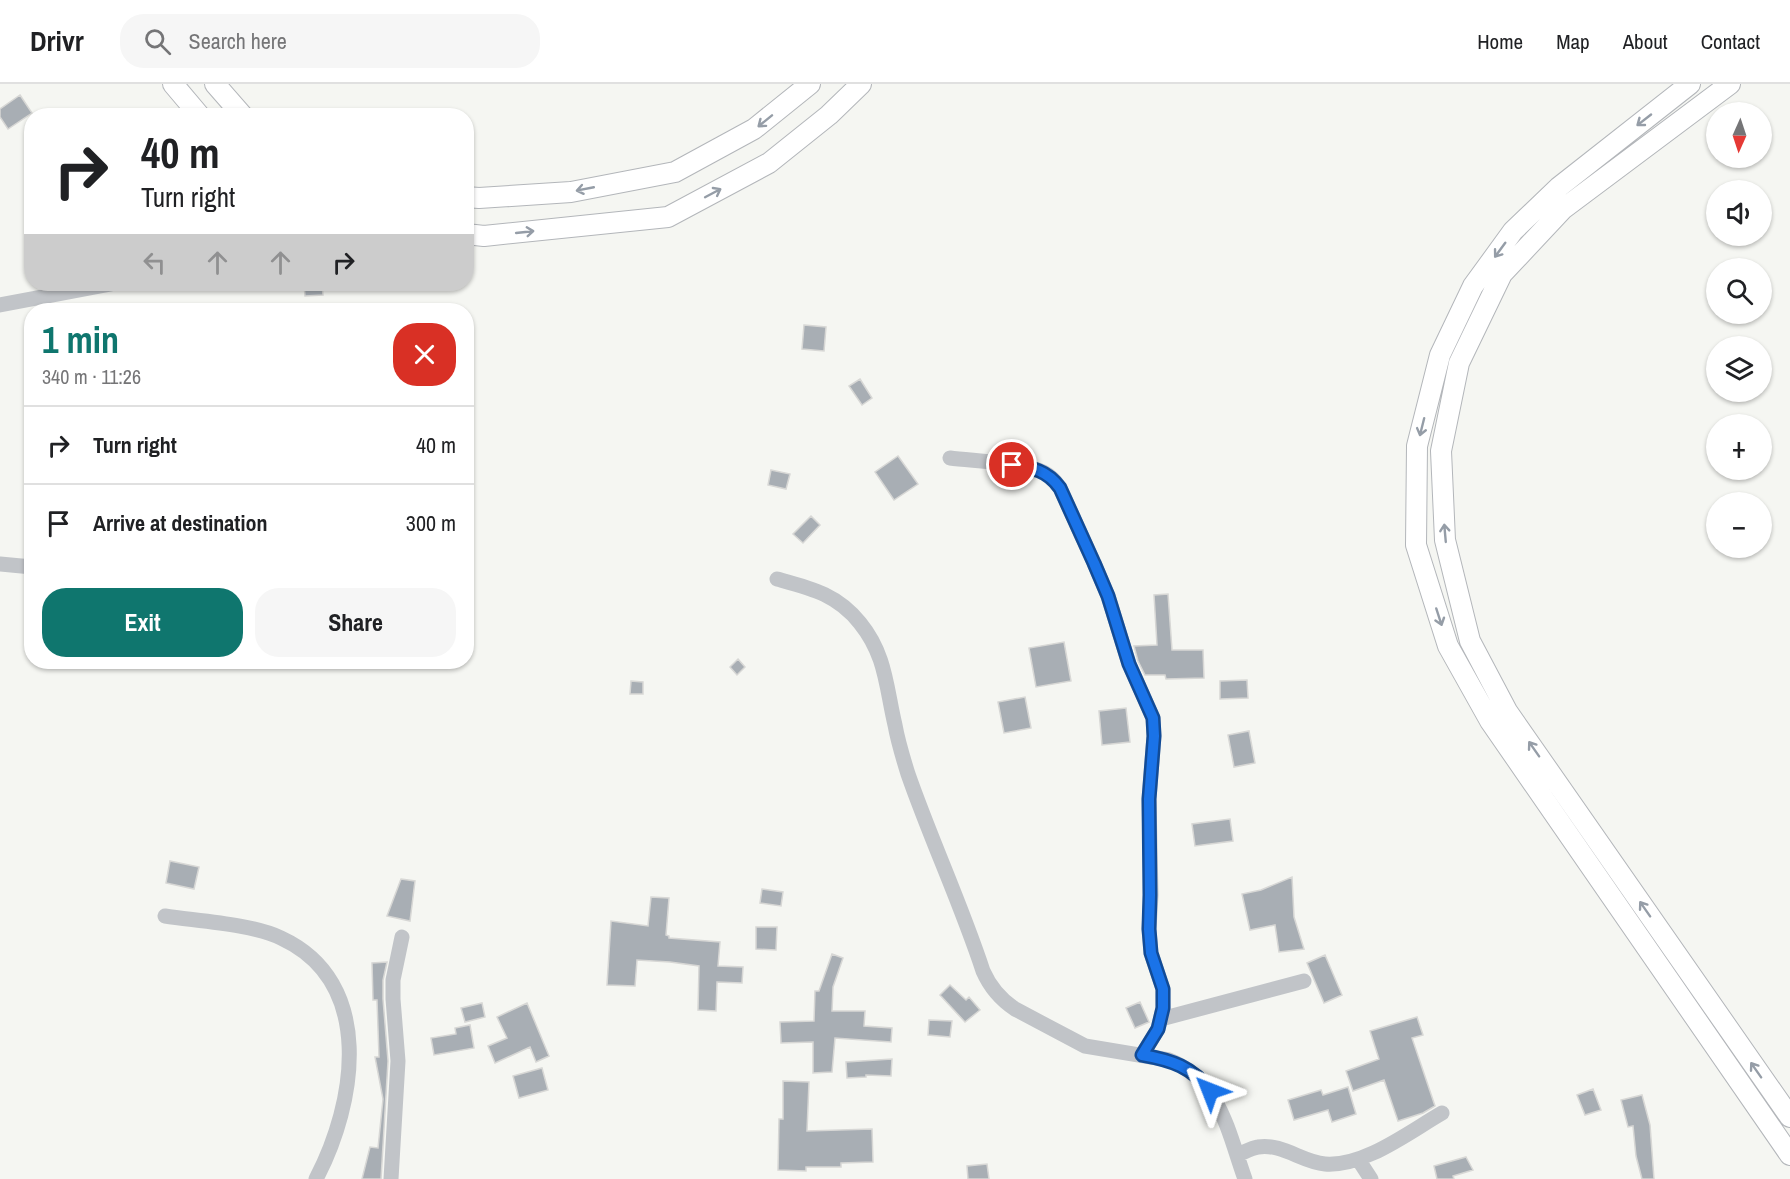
<!DOCTYPE html>
<html lang="en">
<head>
<meta charset="utf-8">
<style>
  body { margin:0; font-family:"Archivo Narrow",sans-serif; background:#f6f6f6; color:#202124; height:100vh; display:flex; flex-direction:column; font-size:22px; white-space:nowrap }
  * { box-sizing:border-box; margin:0 }
  p { font-size:20px; color:#757577 }
  .icon { flex:none; width:33px; height:33px; fill:none; stroke:currentColor; stroke-width:2; stroke-linecap:round; stroke-linejoin:round }
  .map { position:relative; flex:1; overflow:hidden }
  .sheet { position:absolute; left:24px; top:219px; width:450px; height:366px; display:flex; flex-direction:column; background:#fff; border-radius:24px; box-shadow:0 2px 4px #0004 }
  .sheet>* { flex:none }
  .hud { position:absolute; left:24px; top:24px; width:450px; height:183px; border-radius:24px; box-shadow:0 2px 4px #0004; background:#fff; color:#202124; overflow:hidden }
  .needle { width:39px; rotate:183deg }
  .fabs { position:absolute; left:1706px; top:18px; display:grid; gap:12px }
  .fabs a { display:grid; place-items:center; width:66px; height:66px; border-radius:50%; background:#fff; box-shadow:0 2px 4px #0004; font-size:30px }
  .pin { position:absolute; display:grid; place-items:center; width:51px; height:51px; color:#fff; margin:-26px; border:3px solid #fff; border-radius:50%; box-shadow:0 2px 6px #0007 }
  .me { position:absolute; width:66px; margin:-33px; rotate:315deg; stroke-linejoin:round; filter:drop-shadow(0 0 4px #0008) }
  .turn { display:flex; align-items:center; gap:21px; height:126px; padding:0 18px; font-size:27px }
  .turn .icon { width:78px; height:78px; stroke-width:2.5 }
  .turn b { display:block; font-size:42px; line-height:51px }
  .lanes { display:flex; align-items:center; height:57px; padding:0 18px; background:#0003; justify-content:center; gap:30px; direction:ltr }
  .lanes .off { opacity:.35 }
  .round { display:grid; place-items:center; flex:none; width:63px; height:63px; border-radius:24px; background:#f6f6f6 }
  .head { display:flex; align-items:center; justify-content:space-between; height:102px; padding:0 18px }
  h1 { font-size:36px; font-weight:700; line-height:45px; color:#0f766e }
  .cta { display:flex; gap:12px; margin-top:auto; padding:12px 18px }
  .cta a { flex:1; height:69px; border-radius:24px; background:#0f766e; color:#fff; font-size:24px; font-weight:700; line-height:69px; text-align:center }
  .cta a+a { background:#f6f6f6; color:#202124 }
  ul { padding:0; list-style:none }
  li { display:flex; align-items:center; gap:18px; height:78px; padding:0 18px; border-top:2px solid #e0e0e0 }
  li div { flex:1 }
  li b { display:block; font-size:22px }
  li em { font-style:normal }
  header { display:flex; align-items:center; gap:36px; box-sizing:border-box; height:84px; padding:0 30px; background:#fff; border-bottom:2px solid #e0e0e0 }
  header strong { font-size:28px }
  nav { display:flex; gap:33px; margin-inline-start:auto; font-size:21px }
  .search { width:420px; height:54px; background:#f6f6f6; display:flex; align-items:center; gap:15px; box-sizing:border-box; padding:0 21px; border-radius:24px; color:#757577; font-size:22px }
  .map>svg:first-child { display:block }
</style>
</head>
<body>
<header>
<strong>Drivr</strong>
<div class="search"><svg class="icon" aria-label="search" viewBox="0 0 24 24"><circle cx="10" cy="10" r="6"/><path d="M15 15l6 6"/></svg>Search here</div>
<nav><a>Home</a><a>Map</a><a>About</a><a>Contact</a></nav>
</header>
<div class="map">
<svg width="1790" height="1095" viewBox="0 0 1790 1095">
  <rect width="100%" height="100%" fill="#f5f6f2"/>
  <path fill="#a8aeb4" stroke="#d7d7d5" stroke-width="1.5" d="M20,11L32,29L8,45L0,33V25Z
    M304,200H322L323,211L305,212Z
    M804,241L826,243L824,267L802,265Z
    M860,295L872,314L862,321L849,302Z
    M898,372L918,400L894,416L875,388Z
    M771,386L790,390L786,405L768,401Z
    M811,432L820,441L803,459L793,450Z
    M1168,510L1172,566H1203L1204,594L1166,595L1165,591H1145L1138,577L1134,562L1157,561L1154,511Z
    M1064,558L1071,597L1036,603L1029,564Z
    M738,575L745,583L737,591L730,583Z
    M1247,596L1248,614L1220,615V597Z
    M631,597L643,598V610H630Z
    M1025,613L1031,644L1004,649L998,618Z
    M1126,624L1130,658L1102,661L1099,627Z
    M1249,647L1255,679L1234,683L1228,651Z
    M1230,735L1233,757L1195,762L1192,740Z
    M170,777L199,783L194,805L166,799Z
    M1292,793L1294,833L1304,865L1279,868L1275,841L1250,846L1242,810L1261,806Z
    M401,795L415,797L410,837L387,832Z
    M762,805L783,808L781,822L760,819Z
    M651,813L669,814L666,851L669,852V854L720,858L718,882L743,883L742,899L717,898L716,927L698,926L699,882L670,878L637,876L635,902L607,901L611,837L648,842Z
    M756,843H777L776,866L756,865Z
    M832,870L843,874L833,903L832,927H865L864,942L892,944L891,958L835,954L832,988L813,989V958L781,959L780,938L814,937L815,907H819Z
    M1325,871L1342,911L1324,919L1307,879Z
    M387,878L383,896V915L388,977L381,1095H362L370,1063L378,1064L383,1015L375,973H379L377,916H373L372,879Z
    M950,901L966,916L969,913L980,926L965,938L940,911Z
    M1140,918L1149,938L1135,944L1126,924Z
    M482,919L485,933L465,938L461,924Z
    M527,919L549,972L536,978L530,963L495,979L488,962L507,954L497,933Z
    M1417,933L1423,951L1412,954L1435,1022L1423,1029L1398,1037L1384,996L1353,1007L1346,987L1379,975L1370,947Z
    M929,936L952,937L950,953L928,951Z
    M470,941L474,964L434,971L431,954L456,950L455,944Z
    M892,975L891,992L866,991V993L847,994L846,978Z
    M542,984L548,1006L519,1014L513,992Z
    M783,997L809,998L807,1047L872,1045L873,1078L841,1079V1083H806V1087L778,1086L779,1035H783Z
    M1348,1003L1356,1030L1332,1038L1328,1026L1294,1036L1288,1016L1321,1006L1323,1011Z
    M1593,1005L1601,1026L1585,1031L1577,1011Z
    M1642,1011L1650,1041L1654,1095H1642L1636,1072L1633,1042L1628,1043L1621,1016Z
    M1466,1073L1473,1086L1453,1092L1454,1095H1437L1434,1082Z
    M987,1080L989,1095H968L967,1082Z"/>
  <g fill="none" stroke-linecap="round" stroke-linejoin="round">
    <g stroke="#b3b6ba" stroke-width="22">
      <path id="major" d="M173,0L200,32
        M215,0L243,32
        M1690,0L1559,103L1513,147L1473,202L1440,271L1417,362L1416,461L1448,562L1490,637L1790,1071
        M1730,0L1563,125L1502,190L1459,279L1441,367L1445,456L1470,557L1507,627L1790,1033
        M466,113L479,114L571,108L675,88L754,45L810,0
        M466,150L484,152L668,133L769,79L829,31L861,0"/>
    </g>
    <path stroke="#c1c4c8" stroke-width="15" d="M0,221L111,200
      M950,374C973,377 1025,379 1043,388C1051,392 1055,397 1060,404L1094,479L1108,512L1129,580L1153,634L1154,652L1149,715L1151,811L1149,845L1151,869L1163,905V924L1158,945L1142,971
      M0,480L32,483
      M777,495C810,504 837,510 860,539C886,571 886,603 895,641C898,658 903,674 908,690C931,756 961,820 983,887C990,903 1000,915 1015,925L1085,962L1169,976C1220,996 1228,1048 1245,1095
      M165,832C198,837 252,840 281,854C376,898 356,1019 316,1095
      M1161,935L1304,897
      M1237,1071C1243,1069 1251,1064 1258,1063C1282,1059 1302,1078 1325,1080C1364,1083 1409,1048 1442,1029
      M1358,1075L1371,1095
      M391,1095L398,977L393,915V896L402,853"/>
    <use href="#major" stroke="#fff" stroke-width="20"/>
  </g>
  <defs><path id="oneway-shaft" d="M-6 0H5M1.5-3L5.5 0L1.5 3" fill="none" stroke-width="1.6" stroke-linecap="round" stroke-linejoin="round" transform="scale(1.5)"/></defs>
  <g stroke="#959da7">
    <use href="#oneway-shaft" transform="translate(1644 36) rotate(142)"/>
    <use href="#oneway-shaft" transform="translate(765 37) rotate(141)"/>
    <use href="#oneway-shaft" transform="translate(585 105) rotate(169)"/>
    <use href="#oneway-shaft" transform="translate(713 109) rotate(-28)"/>
    <use href="#oneway-shaft" transform="translate(525 148) rotate(-6)"/>
    <use href="#oneway-shaft" transform="translate(1500 166) rotate(126)"/>
    <use href="#oneway-shaft" transform="translate(1422 343) rotate(104)"/>
    <use href="#oneway-shaft" transform="translate(1445 449) rotate(-95)"/>
    <use href="#oneway-shaft" transform="translate(1439 533) rotate(72)"/>
    <use href="#oneway-shaft" transform="translate(1534 665) rotate(-125)"/>
    <use href="#oneway-shaft" transform="translate(1645 825) rotate(-125)"/>
    <use href="#oneway-shaft" transform="translate(1756 986) rotate(-125)"/>
  </g>
  <g fill="none" stroke-linecap="round" stroke-linejoin="round">
    <g stroke="#114b97" stroke-width="15">
      <path id="route" d="M1012,381C1033,384 1047,386 1060,404L1094,479L1108,512L1129,580L1153,634L1154,652L1149,715L1150,811L1149,845L1151,869L1163,905V924L1158,945L1142,971C1171,976 1193,983 1210,1007"/>
    </g>
    <use href="#route" stroke="#1a73e8" stroke-width="10"/>
  </g>
</svg>
<div class="fabs">
<a><svg class="needle" viewBox="-14 -14 28 28"><path d="M0-13l5 13h-10z" fill="#e53935"/><path d="M0 13l5-13h-10z" fill="#757577"/></svg></a>
<a><svg class="icon" aria-label="sound" viewBox="0 0 24 24"><path d="M4 9h4l5-4v14l-5-4H4zM17 9q2 3 0 6"/></svg></a>
<a><svg class="icon" aria-label="search" viewBox="0 0 24 24"><circle cx="10" cy="10" r="6"/><path d="M15 15l6 6"/></svg></a>
<a><svg class="icon" aria-label="layers" viewBox="0 0 24 24"><path d="M12 4l9 5-9 5-9-5zM3 14l9 5 9-5"/></svg></a>
<a>+</a>
<a>−</a>
</div>
<div class="pin" style="left:1012px;top:381px;background:#d93025"><svg class="icon" aria-label="arrive" viewBox="0 0 24 24"><path d="M6 21V4h12l-3 4 3 4H6"/></svg></div>
<svg class="me" style="left:1210px;top:1007px" viewBox="-20 -20 40 40"><path d="M0-17L14 15 0 8-14 15z" fill="#1a73e8" stroke="#fff" stroke-width="4"/></svg>
<div class="hud">
<div class="turn"><svg class="icon" aria-label="right" viewBox="0 0 24 24"><path d="M7 20v-9h11M14 6l5 5-5 5"/></svg><div><b>40 m</b>Turn right</div></div>
<div class="lanes"><svg class="icon off" aria-label="left" viewBox="0 0 24 24"><path d="M17 20v-9H6M10 6l-5 5 5 5"/></svg><svg class="icon off" aria-label="ahead" viewBox="0 0 24 24"><path d="M12 20V5M6 11l6-6 6 6"/></svg><svg class="icon off" aria-label="ahead" viewBox="0 0 24 24"><path d="M12 20V5M6 11l6-6 6 6"/></svg><svg class="icon" aria-label="right" viewBox="0 0 24 24"><path d="M7 20v-9h11M14 6l5 5-5 5"/></svg></div>
</div>
<section class="sheet">
<div class="head"><div><h1>1 min</h1><p>340 m · 11:26</p></div><a class="round" style="background:#d93025;color:#fff"><svg class="icon" aria-label="close" viewBox="0 0 24 24"><path d="M6 6l12 12M18 6L6 18"/></svg></a></div>
<ul>
<li><svg class="icon" aria-label="right" viewBox="0 0 24 24"><path d="M7 20v-9h11M14 6l5 5-5 5"/></svg><div><b>Turn right</b></div><em>40 m</em></li>
<li><svg class="icon" aria-label="arrive" viewBox="0 0 24 24"><path d="M6 21V4h12l-3 4 3 4H6"/></svg><div><b>Arrive at destination</b></div><em>300 m</em></li>
</ul>
<div class="cta"><a>Exit</a><a>Share</a></div>
</section>
</div>
</body>
</html>
